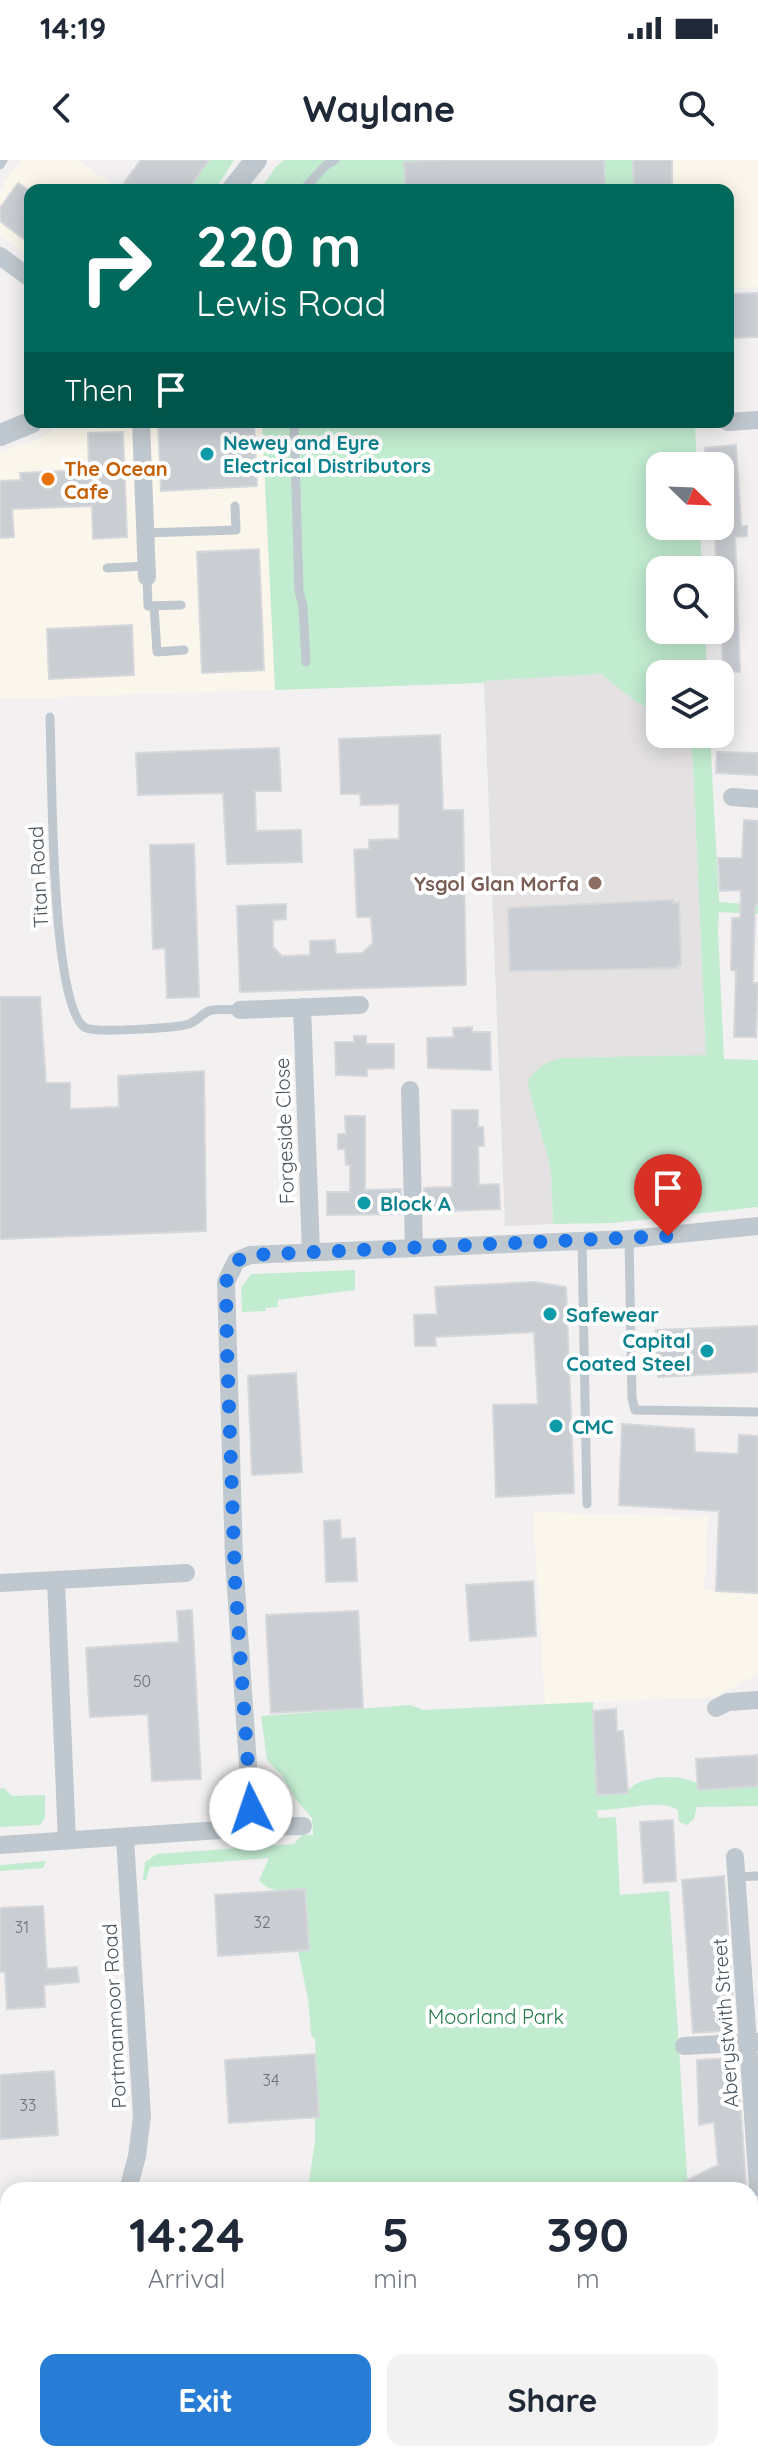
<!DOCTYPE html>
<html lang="en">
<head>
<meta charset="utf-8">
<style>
  body { margin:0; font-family:Quicksand,sans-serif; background:#f2f2f3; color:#1f2937; height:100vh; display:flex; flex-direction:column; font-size:30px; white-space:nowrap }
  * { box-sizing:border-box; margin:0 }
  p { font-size:26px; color:#747a83 }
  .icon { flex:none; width:44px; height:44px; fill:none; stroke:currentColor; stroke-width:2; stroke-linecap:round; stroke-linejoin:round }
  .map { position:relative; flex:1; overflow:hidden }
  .panel { position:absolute; left:0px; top:2022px; width:758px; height:280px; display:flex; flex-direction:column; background:#fff; border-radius:24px 24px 0 0; box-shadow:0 4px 20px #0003 }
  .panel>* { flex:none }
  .guide { position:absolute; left:24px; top:24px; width:710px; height:244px; border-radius:16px; box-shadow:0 4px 20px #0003; background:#00695c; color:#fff; overflow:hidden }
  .needle { width:52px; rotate:113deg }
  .controls { position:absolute; left:646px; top:292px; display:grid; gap:16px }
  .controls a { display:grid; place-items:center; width:88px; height:88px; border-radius:16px; background:#fff; box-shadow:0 4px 20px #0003; font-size:40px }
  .pin { position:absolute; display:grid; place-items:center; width:68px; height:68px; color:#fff; margin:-82px -34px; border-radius:50% 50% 50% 0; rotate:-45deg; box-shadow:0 0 8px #0007 }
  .pin .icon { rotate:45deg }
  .me { position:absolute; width:88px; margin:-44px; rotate:356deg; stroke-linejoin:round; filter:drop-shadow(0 0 6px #0008) }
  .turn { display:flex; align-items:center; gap:28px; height:168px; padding:0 40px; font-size:36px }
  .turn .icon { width:104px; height:104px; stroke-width:2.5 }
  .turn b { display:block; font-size:56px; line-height:68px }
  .then { display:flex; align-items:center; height:76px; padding:0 40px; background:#0003; gap:16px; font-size:30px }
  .eta { display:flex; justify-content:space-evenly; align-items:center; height:136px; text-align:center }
  .eta b { font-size:48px; font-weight:800; line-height:56px }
  .cta { display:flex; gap:16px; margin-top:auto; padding:16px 40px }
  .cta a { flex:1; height:92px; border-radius:16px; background:#277dd6; color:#fff; font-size:32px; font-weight:800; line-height:92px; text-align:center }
  .cta a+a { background:#f2f2f3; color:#1f2937 }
  .status { display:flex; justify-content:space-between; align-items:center; height:56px; padding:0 40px; background:#fff; direction:ltr }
  .status svg { height:22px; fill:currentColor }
  header { display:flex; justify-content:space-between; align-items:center; height:104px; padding:0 40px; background:#fff; font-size:36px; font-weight:800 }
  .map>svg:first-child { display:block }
</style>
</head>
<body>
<div class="status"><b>14:19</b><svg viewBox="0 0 49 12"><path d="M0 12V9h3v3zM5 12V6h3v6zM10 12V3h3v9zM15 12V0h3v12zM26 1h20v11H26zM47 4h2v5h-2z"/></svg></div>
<header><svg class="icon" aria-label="back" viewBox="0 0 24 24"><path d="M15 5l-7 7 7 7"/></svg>Waylane<svg class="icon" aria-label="search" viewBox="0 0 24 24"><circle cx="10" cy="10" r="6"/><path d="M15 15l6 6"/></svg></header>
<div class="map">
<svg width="758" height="2302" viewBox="0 0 758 2302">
  <rect width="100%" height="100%" fill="#f2f0f0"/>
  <path fill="#fbf6eb" d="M20,0H78L120,30H30V97L0,75V30Z
    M633,0H758V127L728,128V30H634Z
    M65,262H264L275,530L0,539V292L37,280Z
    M533,1352L708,1357L704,1430L758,1435V1514L713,1537L545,1544Z"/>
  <path fill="#e3e1e1" d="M601,514L635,541L660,555V574H685L690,582L693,604L706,895L529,928L551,1010L553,1064L505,1066L484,521Z
    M750,2288H758V2302H279L318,2294H654V2297L750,2294Z"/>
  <path fill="#c2ecd0" d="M209,0H234L215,30H187Z
    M284,0H635V30H260L275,8Z
    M262,262H695L697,306H660V366H700L702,410H660V470H705L707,514H660V555L635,541L601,514L485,521L484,523L275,530Z
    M685,574H710L719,742L758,745V754L719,752L718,771L724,899L758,900V1047L613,1063L553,1064L551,1010L529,929L528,920C539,906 545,902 562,898L706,895L693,604L690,582Z
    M355,1110V1130L278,1140V1147L266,1148V1151L242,1152L241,1128L251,1114Z
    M593,1542L597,1635C605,1635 617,1636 623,1633C630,1630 633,1624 640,1622C657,1615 690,1614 703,1628L758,1626V1646L697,1647L694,1659L687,1665L679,1662L678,1650C660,1638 619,1651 597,1650L598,1658L616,1657L620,1735L669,1731L688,2030H308L315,1981V1958L319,1957L315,1880L311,1874L308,1839L298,1791L308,1790L305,1730C287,1730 271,1735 259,1720L269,1698L150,1707L146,1720H143L145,1702L157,1694L294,1684L302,1675H313L312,1658L296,1640L281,1614L267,1600L261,1556L411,1545L423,1550Z
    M4,1628L12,1636L45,1635V1658L40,1665L0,1667V1629Z
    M46,1701L43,1708L0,1711V1705Z
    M0,2277L8,2279V2294H26L34,2302H0Z
    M135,2294H318L279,2302H131Z"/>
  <path fill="#cacdd2" stroke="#d5d7db" stroke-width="2" d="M141,0H209L187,30H134L124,23Z
    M449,0H604L605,30H406L404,2Z
    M633,0H672V30H634Z
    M18,23L30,31V84L0,61V48Z
    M758,133V177L728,178V134Z
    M158,262H254L257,326L161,331Z
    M123,272L127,377L93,379L92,346L12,349L14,377L0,378V321L21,320L20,313L89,310L88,273Z
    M736,285L741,366H747V376L735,377L740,512L723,511L720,410H717L715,378L710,379L709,366H720V306H706L705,288Z
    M259,389L264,510L202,513L197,392Z
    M132,465L134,515L49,519L47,469Z
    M440,575L443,650H463L466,825L240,832L237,746L286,744V759L273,760V787L282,796L310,795V781L335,780L336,794L362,793L373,783L371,757H357L354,690L369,689V680L399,679V644L361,645L360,634H341L339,579Z
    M279,588L281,631H255L256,671L301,670L302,702L227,704L223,633L138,635L136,593Z
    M717,592L758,593V615L716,613Z
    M744,660L758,661V745H755L753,823H758L756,877H734L736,811L731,810L732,758H740L741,730L720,731L718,698H742Z
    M194,684L199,837L167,838L165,788L153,789L150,685Z
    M673,740V743H679L681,805L677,806V808L510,811L508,748Z
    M0,837H40L46,923H70V949L119,947L118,916L204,911L206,1071L0,1079Z
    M472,867V872H490L491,910L428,908L427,878L454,877L453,868Z
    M354,876H366V884H394V908L367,909V916L336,915L335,882H354Z
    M452,950H478V967H483L484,986H478L479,1025L499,1024L500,1049L425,1052L424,1028L452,1027Z
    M345,956H365V1030L401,1029V1054L327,1055V1032H350V1005H346L345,989H338V974H346Z
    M535,1122L566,1127L574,1333L496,1337L493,1245L538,1244L534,1172L435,1177L436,1186H415L414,1155L437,1154L435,1127Z
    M758,1166V1212L658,1217L656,1170Z
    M296,1213L302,1312L252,1315L248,1216Z
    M622,1264L694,1269L695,1292L738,1294L739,1275L758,1276V1433L716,1431L719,1351L619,1345Z
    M340,1360L341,1379L355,1378L357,1421L326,1422L324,1361Z
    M533,1421L536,1476L470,1481L466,1425Z
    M192,1450L201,1619L152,1621L148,1554L90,1557L86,1488L179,1482L177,1451Z
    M358,1451L363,1548L271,1553L266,1455Z
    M616,1549L617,1571H623L628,1633L597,1635L593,1551Z
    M758,1595V1626L698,1630L696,1599Z
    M673,1660L676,1721L644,1723L640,1662Z
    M724,1716L735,1870L693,1873L682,1720Z
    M305,1729L309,1790L218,1796L215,1735Z
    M43,1746L47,1809L77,1807L79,1822L44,1825L45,1847L7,1849L5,1812H0V1748Z
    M315,1894L319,1957L229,1963L225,1900Z
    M737,1898L746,2024L725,2030H668L718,2005L714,1962L699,1965L697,1900Z
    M54,1911L58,1975L0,1979V1915Z"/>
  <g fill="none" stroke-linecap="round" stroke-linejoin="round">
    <path stroke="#bfc8ce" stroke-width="9" d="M0,5L3,0
      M303,30L325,6L335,0
      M294,262L299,431L303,446L306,502
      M145,373L236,370L235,346
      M107,408L146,406
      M147,417L148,446L181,445
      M154,446L157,492L184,490
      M50,557C52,602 50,852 86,868C97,873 176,868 189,864C197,861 202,854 209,851C217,848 231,850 240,850
      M629,1079L632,1238L635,1250L758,1252
      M582,1081L587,1344
      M737,1717L758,1716"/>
    <path stroke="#bfc8ce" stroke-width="18" d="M0,96L30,118
      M141,262L147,417
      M728,262L758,260
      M732,637L758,639
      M302,847L311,1092
      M240,850L360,845
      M410,930L414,1088
      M56,1421L67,1681
      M0,1423L186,1413
      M716,1548L728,1542L758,1540
      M246,1660L266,1667L303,1666
      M125,1678L142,1956L137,1996L128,2030
      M0,1685L235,1669L246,1660L251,1649L234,1399L226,1122L236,1101L250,1095L629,1079L758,1066
      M735,1697L758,2027
      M684,1886L758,1882
      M750,2133L758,2129"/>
    <path stroke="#bfc8ce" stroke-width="22" d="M232,30L256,0
      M0,275L32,262"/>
  </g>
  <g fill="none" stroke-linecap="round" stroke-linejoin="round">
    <path stroke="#1a73e8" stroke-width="14" stroke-dasharray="0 25.2" d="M251,1649L235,1420L227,1189L226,1122L236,1101L250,1095L668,1076"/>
  </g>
  <g fill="#0f9aa8" stroke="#fff" stroke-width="3">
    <circle cx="207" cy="294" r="8"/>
    <circle cx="364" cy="1043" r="8"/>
    <circle cx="550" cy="1154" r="8"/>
    <circle cx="707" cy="1191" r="8"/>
    <circle cx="556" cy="1266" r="8"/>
  </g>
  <circle fill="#e8710a" stroke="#fff" stroke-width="3" cx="48" cy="319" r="8"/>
  <circle fill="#8d6e63" stroke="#fff" stroke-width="3" cx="595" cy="723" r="8"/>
  <g text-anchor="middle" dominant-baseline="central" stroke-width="8" stroke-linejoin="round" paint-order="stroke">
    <g font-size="16" fill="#69727a">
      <text x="142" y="1521">50</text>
      <text x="262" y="1762">32</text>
      <text x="22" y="1767">31</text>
      <text x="271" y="1920">34</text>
      <text x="28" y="1945">33</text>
    </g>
    <g font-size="20" font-weight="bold" fill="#0d838f" stroke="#fff" text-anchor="start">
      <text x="223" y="282">Newey and Eyre<tspan x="223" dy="23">Electrical Distributors</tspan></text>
      <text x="380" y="1043">Block A</text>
      <text x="566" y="1154">Safewear</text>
      <text x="691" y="1180" text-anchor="end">Capital<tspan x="691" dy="23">Coated Steel</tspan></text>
      <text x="572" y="1266">CMC</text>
    </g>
    <g font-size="20" font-weight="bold" fill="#c56008" stroke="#fff" text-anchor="start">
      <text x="64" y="308">The Ocean<tspan x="64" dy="23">Cafe</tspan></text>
    </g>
    <g font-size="20" fill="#49545c" stroke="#fff">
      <text transform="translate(38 717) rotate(-93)">Titan Road</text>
      <text transform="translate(284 971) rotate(-92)">Forgeside Close</text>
      <text transform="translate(114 1856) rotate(-93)">Portmanmoor Road</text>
      <text transform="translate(725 1863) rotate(-94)">Aberystwith Street</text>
    </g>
    <g font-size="20" font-weight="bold" fill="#785e54" stroke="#fff" text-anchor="end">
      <text x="579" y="723">Ysgol Glan Morfa</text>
    </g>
    <g font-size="20" fill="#1e7947" stroke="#fff">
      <text x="496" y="1856">Moorland Park</text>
    </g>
  </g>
</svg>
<div class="controls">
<a><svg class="needle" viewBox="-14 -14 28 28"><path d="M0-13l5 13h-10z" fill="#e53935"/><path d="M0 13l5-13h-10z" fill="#747a83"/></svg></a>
<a><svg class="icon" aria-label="search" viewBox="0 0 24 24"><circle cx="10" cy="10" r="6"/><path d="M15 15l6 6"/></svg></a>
<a><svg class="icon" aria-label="layers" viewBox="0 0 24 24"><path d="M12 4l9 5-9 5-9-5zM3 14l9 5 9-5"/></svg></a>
</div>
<div class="pin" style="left:668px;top:1076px;background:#d93025"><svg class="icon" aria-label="arrive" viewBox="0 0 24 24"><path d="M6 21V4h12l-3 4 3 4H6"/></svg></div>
<svg class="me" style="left:251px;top:1649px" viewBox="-20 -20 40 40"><circle r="19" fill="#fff"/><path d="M0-13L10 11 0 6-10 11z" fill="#1a73e8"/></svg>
<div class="guide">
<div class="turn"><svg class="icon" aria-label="right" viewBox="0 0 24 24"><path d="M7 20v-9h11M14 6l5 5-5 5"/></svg><div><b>220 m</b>Lewis Road</div></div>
<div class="then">Then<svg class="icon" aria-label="arrive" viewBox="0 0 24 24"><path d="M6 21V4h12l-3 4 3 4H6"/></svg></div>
</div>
<section class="panel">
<div class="eta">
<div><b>14:24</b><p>Arrival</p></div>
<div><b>5</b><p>min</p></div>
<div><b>390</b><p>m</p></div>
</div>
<div class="cta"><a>Exit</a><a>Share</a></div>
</section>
</div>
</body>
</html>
